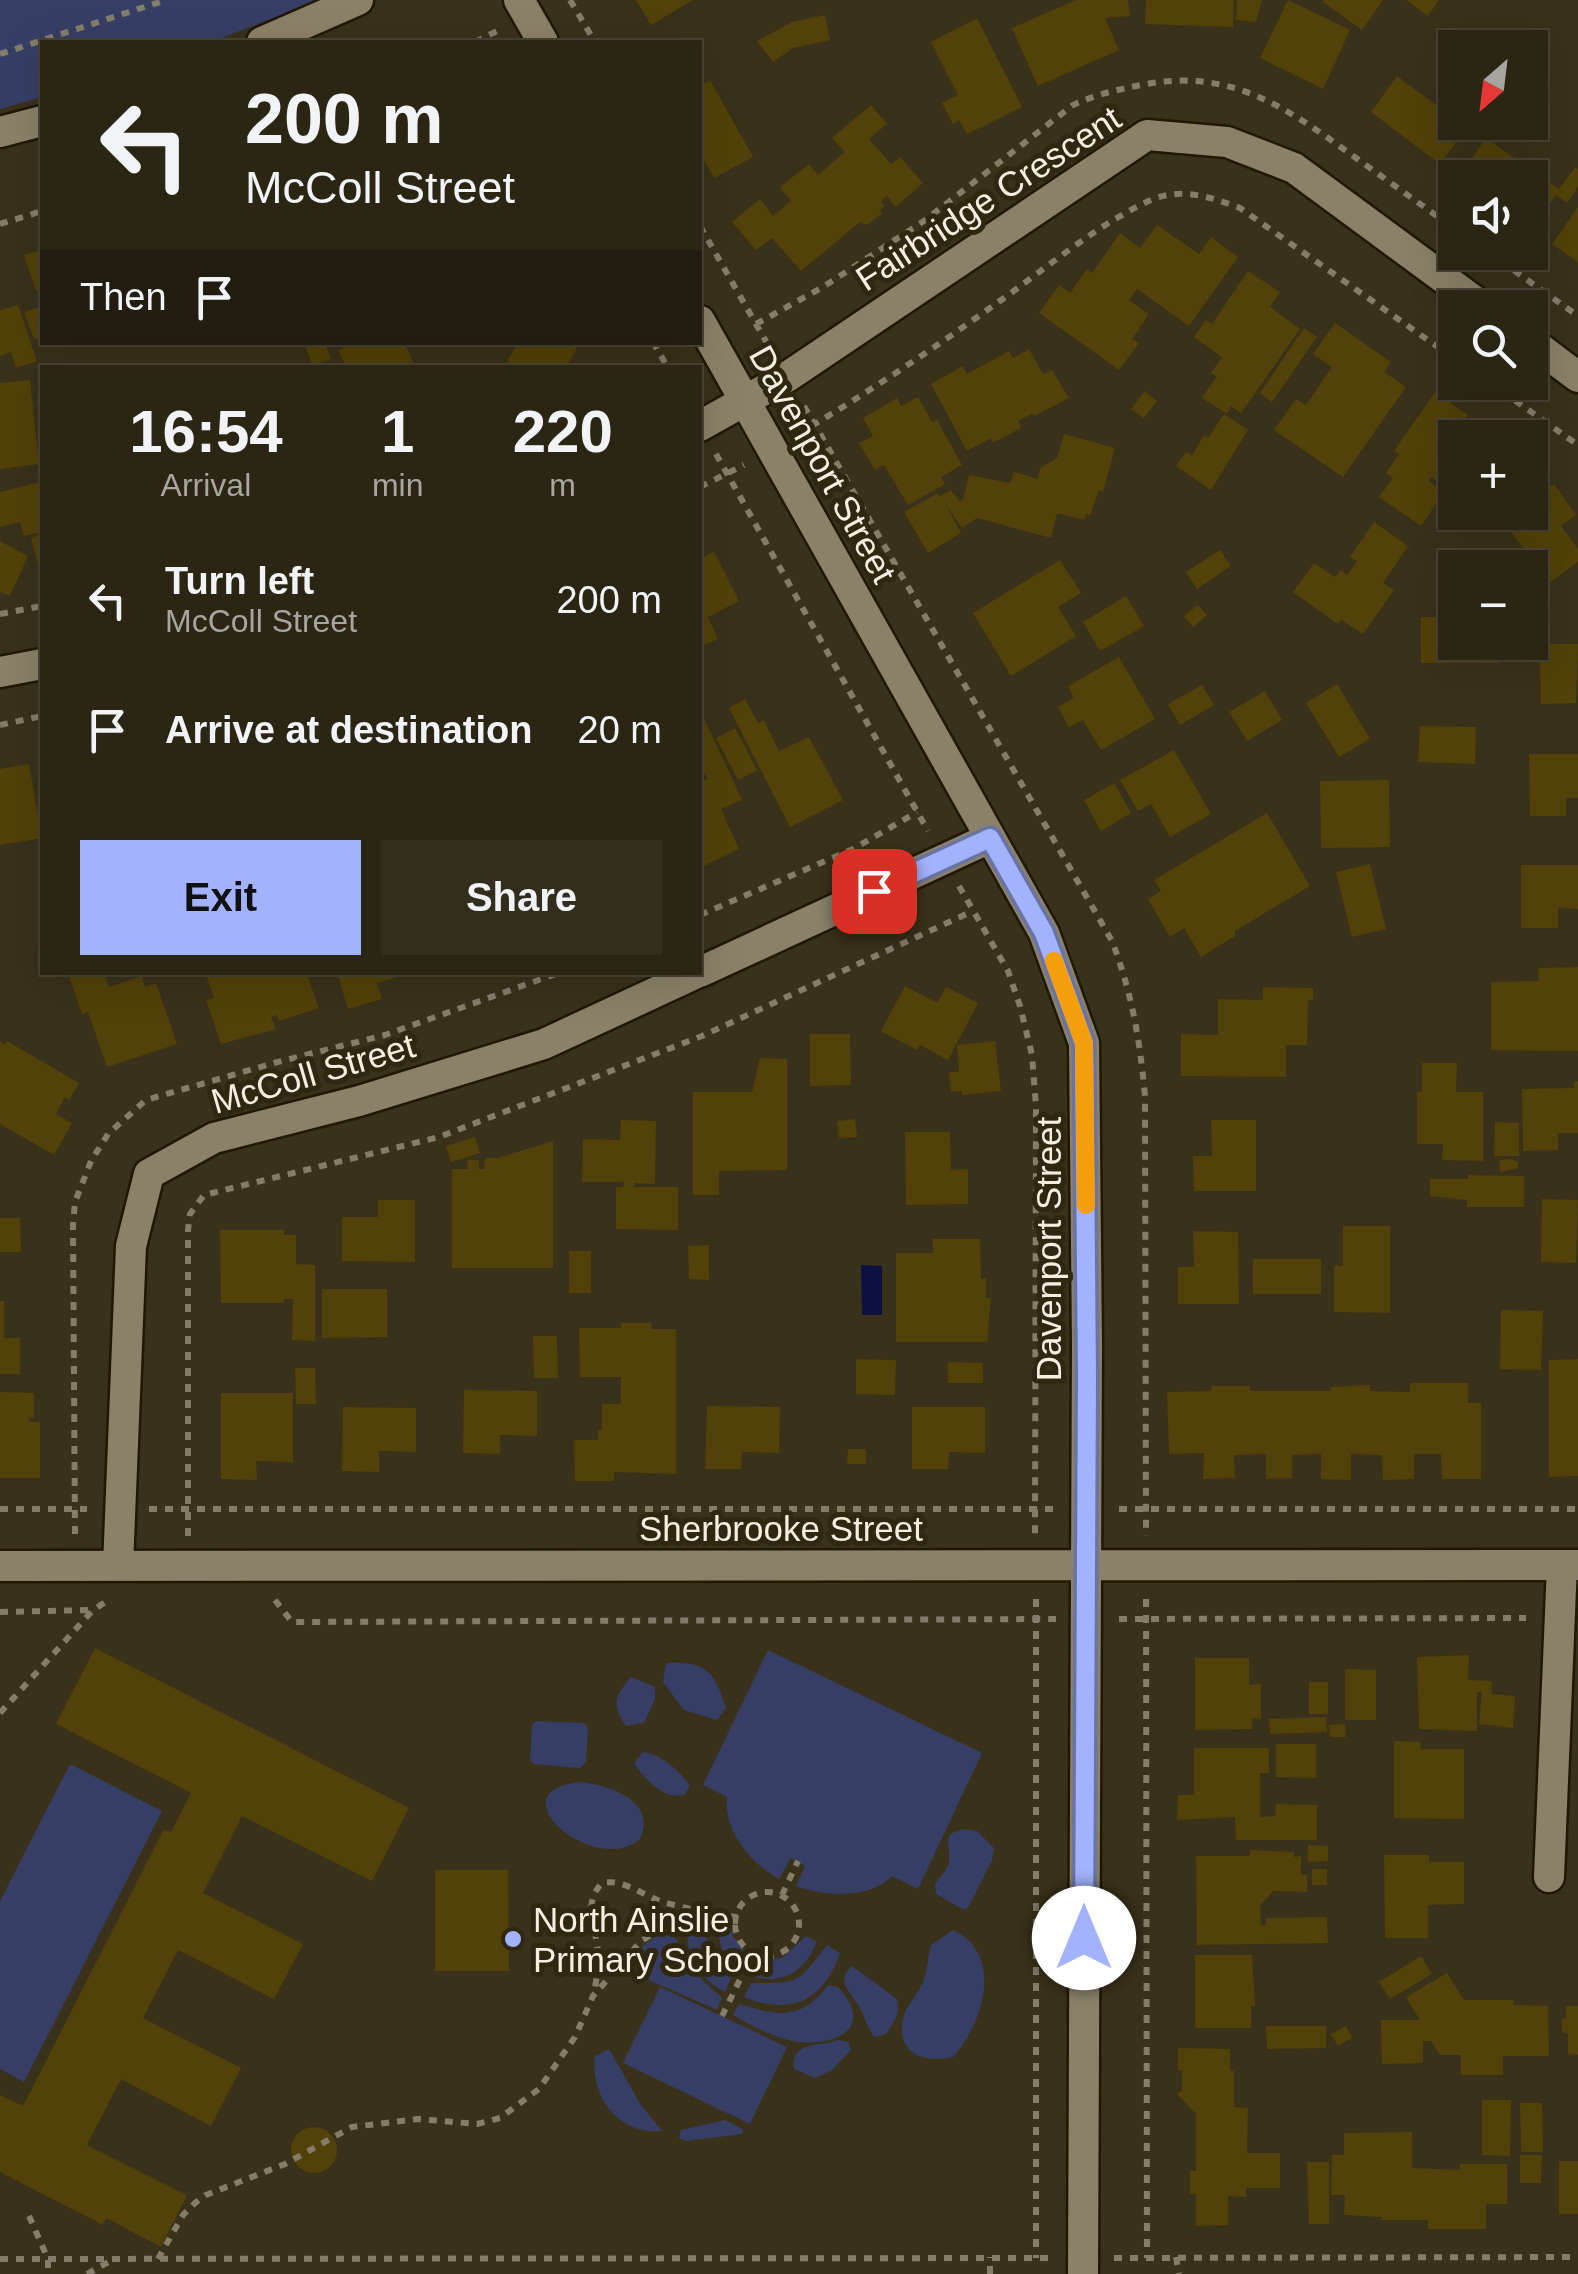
<!DOCTYPE html>
<html lang="en">
<head>
<meta charset="utf-8">
<style>
  body { margin:0; font-family:Helvetica,sans-serif; background:#332d1d; color:#f1f3f6; height:100vh; display:flex; flex-direction:column; font-size:38px; white-space:nowrap }
  * { box-sizing:border-box; margin:0 }
  p { font-size:32px; color:#a6a5a0 }
  .icon { flex:none; width:55px; height:55px; fill:none; stroke:currentColor; stroke-width:2; stroke-linecap:round; stroke-linejoin:round }
  .map { position:relative; flex:1; overflow:hidden }
  .sheet { position:absolute; left:40px; top:365px; width:662px; height:610px; display:flex; flex-direction:column; background:#2b2514; border-radius:0px; box-shadow:0 10px 40px #0002,0 0 0 2px #474234 }
  .sheet>* { flex:none }
  .top-card { position:absolute; left:40px; top:40px; width:662px; height:305px; border-radius:0px; box-shadow:0 10px 40px #0002,0 0 0 2px #474234; background:#2b2514; color:#f1f3f6; overflow:hidden }
  .needle { width:65px; rotate:208deg }
  .controls { position:absolute; left:1438px; top:30px; display:grid; gap:20px }
  .controls a { display:grid; place-items:center; width:110px; height:110px; border-radius:0px; background:#2b2514; box-shadow:0 10px 40px #0002,0 0 0 2px #474234; font-size:50px }
  .pin { position:absolute; display:grid; place-items:center; width:85px; height:85px; color:#fff; margin:-42px; border-radius:20px; box-shadow:0 5px 15px #0006 }
  .me { position:absolute; width:110px; margin:-55px; rotate:0deg; stroke-linejoin:round; filter:drop-shadow(0 0 8px #0008) }
  .turn { display:flex; align-items:center; gap:35px; height:210px; padding:0 40px; font-size:45px }
  .turn .icon { width:130px; height:130px; stroke-width:2.5 }
  .turn b { display:block; font-size:70px; line-height:85px }
  .then { display:flex; align-items:center; height:95px; padding:0 40px; background:#0003; gap:20px; font-size:38px }
  .eta { display:flex; justify-content:space-evenly; align-items:center; height:170px; text-align:center }
  .eta b { font-size:60px; font-weight:700; line-height:70px }
  .button { display:flex; gap:20px; margin-top:auto; padding:20px 40px }
  .button a { flex:1; height:115px; border-radius:0px; background:#a3b2fd; color:#111; font-size:40px; font-weight:700; line-height:115px; text-align:center }
  .button a+a { background:#332d1d; color:#f1f3f6 }
  ul { padding:0; list-style:none }
  li { display:flex; align-items:center; gap:30px; height:130px; padding:0 40px }
  li div { flex:1 }
  li b { display:block; font-size:38px }
  li em { font-style:normal }
  .map>svg:first-child { display:block }
</style>
</head>
<body>
<div class="map">
<svg width="1578" height="2274" viewBox="0 0 1578 2274">
  <rect width="100%" height="100%" fill="#39311a"/>
  <path fill="#373e65" d="M0,0H321L211,42H42V97L0,109Z
    M768,1650L982,1753L918,1889L892,1876C869,1900 824,1896 796,1886L805,1866L791,1858L779,1879C752,1864 723,1831 727,1797L703,1785Z
    M666,1663C707,1661 714,1671 726,1708L717,1720L684,1710L663,1682Z
    M631,1677L655,1687V1699L644,1723L626,1726C611,1704 615,1696 631,1677Z
    M536,1721L584,1723L588,1729L586,1762L580,1768L534,1764L530,1760L532,1725Z
    M643,1752C661,1754 680,1771 690,1786L684,1795C663,1800 645,1779 634,1763Z
    M70,1764L162,1811L24,2082L0,2069V1901Z
    M579,1782C607,1785 658,1799 640,1839C596,1878 493,1792 579,1782Z
    M965,1829L977,1831L994,1848L992,1860L969,1906L964,1910L936,1894L935,1884C940,1877 947,1870 949,1862C952,1844 938,1834 965,1829Z
    M715,1922H731L733,1936L746,1953L738,1969L723,1954Z
    M688,1925H700L717,1960L733,1973L725,1992C699,1979 684,1954 688,1925Z
    M953,1930C1005,1954 983,2024 953,2057C925,2063 896,2055 903,2019C906,2006 917,1995 922,1984C928,1972 927,1958 931,1945Z
    M666,1931L677,1940L692,1970L722,1998L717,2010L642,1977C631,1952 644,1942 666,1931Z
    M806,1936L817,1941C806,1971 783,1986 751,1976L760,1960L782,1958Z
    M827,1945L840,1953C824,2001 790,2016 744,1997L751,1983C802,1983 797,1983 827,1945Z
    M852,1966L897,1999C901,2013 894,2022 886,2034L875,2037C866,2027 866,2019 860,2008C852,1993 834,1982 852,1966Z
    M828,1985L838,1987C874,2025 841,2046 799,2042C779,2040 751,2026 733,2015L739,2004C778,2016 801,2021 828,1985Z
    M660,1987L787,2047L750,2124L623,2063Z
    M839,2040L848,2042L851,2050L832,2070L815,2078L794,2069C790,2040 821,2047 839,2040Z
    M609,2049L641,2105L662,2131C620,2136 589,2096 595,2056Z
    M725,2120L743,2129L742,2134L686,2141L679,2138L681,2130Z"/>
  <path fill="#0f1042" d="M861,1265L882,1266V1315H862Z"/>
  <path fill="#524108" d="M636,0H693L651,25Z
    M1076,0H1128L1130,16L1105,18L1119,50L1038,86L1012,28Z
    M1146,0H1234L1233,27L1145,24Z
    M1237,0H1262L1256,22L1236,20Z
    M1288,0L1350,30L1323,89L1260,58Z
    M1324,0H1383L1362,30L1323,2Z
    M1406,0H1439L1428,16Z
    M825,15L830,40L793,48L773,62L757,41L792,22Z
    M977,18L1022,107L967,134L959,120L953,124L942,103L958,95L931,42Z
    M1397,76L1455,119V122L1467,127L1440,164L1371,112Z
    M710,80L753,157L714,178L700,153V86Z
    M871,105L887,124L869,139L891,164L900,157L923,183L896,207L887,196L881,201L885,206L880,210L882,213L867,225L860,222L801,271L772,238L756,250L732,222L760,199L773,216L791,201L780,187L809,164L818,175L845,152L832,138Z
    M1486,138L1559,189L1575,167L1578,169V187L1567,203L1556,195L1530,231V178H1458Z
    M1578,207V262L1552,244Z
    M1157,225L1199,254L1211,237L1238,257L1189,326L1137,289L1129,300L1149,314L1132,339L1139,343L1119,370L1039,313L1059,285L1070,293L1087,269L1092,273L1120,233L1140,248Z
    M42,250V289L36,291L24,255Z
    M1248,271L1280,292L1270,307L1300,329L1241,413L1231,406L1227,414L1202,398L1217,376L1211,373L1222,357L1194,337L1206,320L1212,324Z
    M18,305L37,361L16,368L11,352L0,356V310Z
    M40,307L42,336L34,339L24,312Z
    M1335,323L1391,362L1384,372L1406,387L1343,477L1274,430L1296,399L1306,405L1332,367L1313,354Z
    M1304,328L1317,337L1272,402L1260,393Z
    M308,342H324L331,359L313,366L304,344Z
    M354,342H404L416,368H347L338,351Z
    M518,342H580L566,368H504Z
    M1029,349L1043,374L1052,370L1069,398L1034,416L1033,413L1018,421L1021,428L993,443L991,438L967,451L931,384L963,366L967,374L1009,351L1013,358Z
    M30,380L39,464L0,469V383Z
    M1145,391L1157,401L1144,418L1131,409Z
    M1435,392L1468,415L1463,423L1480,434L1477,438H1455V474L1452,471L1442,485L1431,477L1429,481L1444,492L1421,526L1379,497L1393,478L1386,473L1399,454L1394,451Z
    M918,397L932,422L937,420L962,465L941,477L945,484L908,505L884,465L875,470L859,443L873,436L863,418L897,398L901,406Z
    M1224,414L1248,430L1211,490L1176,466L1186,452L1192,456L1204,435L1208,438Z
    M1064,434L1115,448L1103,492L1099,490L1090,516L1086,514L1084,520L1057,513L1051,538L977,518L962,528L946,505L961,533L928,553L904,512L938,493L940,496L951,490L959,501L963,500L969,475L1010,483L1014,472L1038,479L1040,468L1057,458Z
    M41,482L42,532L24,536L20,522L0,527V492Z
    M1554,484L1576,515L1561,526L1578,549V562L1549,583L1503,521L1515,512H1530V502Z
    M1374,522L1408,546L1383,583L1394,590L1363,634L1341,620L1338,624L1293,592L1314,563L1335,577L1341,570L1347,575L1357,561L1350,557Z
    M42,533V577H41L31,538Z
    M0,541L28,556L10,596L0,592Z
    M1220,550L1231,566L1197,589L1186,572Z
    M714,551L739,601L708,617L718,639L700,647V559Z
    M1060,560L1081,593L1058,607L1076,636L1011,676L973,613Z
    M1126,596L1144,626L1100,651L1083,622Z
    M1198,605L1207,615L1193,627L1184,616Z
    M1421,617H1455V642H1500V663H1421Z
    M1540,644H1578L1576,703L1541,704Z
    M1119,657L1155,719L1101,750L1083,720L1069,727L1058,707L1074,698L1068,686Z
    M1337,684L1370,739L1339,757L1306,703Z
    M1202,685L1214,705L1180,725L1168,704Z
    M1265,691L1282,720L1247,741L1229,712Z
    M745,699L758,723L764,720L779,751L809,737L843,800L790,827L729,708Z
    M703,716L742,800L721,809L739,849L700,868V783L707,779L705,773L700,775V717Z
    M1420,726L1476,727L1475,764L1418,762Z
    M735,728L757,770L738,780L716,738Z
    M1174,750L1211,814L1170,837L1151,804L1138,811L1120,780Z
    M1529,754H1578V798H1566V816H1530Z
    M29,764L42,838L0,845V769Z
    M1389,780L1390,847L1321,848L1320,781Z
    M1114,783L1131,813L1101,831L1084,800Z
    M1267,813L1310,886L1235,931V936L1201,957L1184,928L1170,937L1148,899L1161,891L1154,880Z
    M1370,864L1386,929L1352,937L1336,872Z
    M1521,865H1578V909L1558,908V928H1521Z
    M1578,967V1051L1491,1050V982L1539,981L1538,968Z
    M68,972H103L109,987L142,976L145,987L156,983L177,1044L107,1067L88,1012L82,1014Z
    M205,972H306L319,1008L279,1021L277,1015L271,1017L276,1029L221,1044L206,1000L214,998Z
    M337,972H409V973L377,983L382,999L348,1009Z
    M905,986L937,1003L946,987L978,1003L948,1060L920,1045L917,1050L881,1031Z
    M1263,987L1313,988V1000H1308L1307,1045H1286V1077L1181,1076V1034L1218,1035V999L1263,1000Z
    M810,1034H850L851,1085L810,1086Z
    M0,1041L5,1045L7,1041L79,1083L69,1100L65,1097L56,1114L72,1123L54,1155L0,1124Z
    M995,1041L1001,1091L962,1095V1091L951,1092L949,1072H959L957,1045Z
    M760,1058L787,1059V1170L719,1171V1195H693V1092H752Z
    M1422,1063H1457L1456,1092H1483V1161L1442,1160L1443,1144H1417V1092H1422Z
    M1578,1081V1133H1558V1150L1523,1151L1522,1089L1574,1088V1082Z
    M855,1119L857,1137L839,1138L837,1121Z
    M621,1120L656,1121L655,1184L634,1183V1187H678V1230L616,1229V1187H623L624,1182H582L583,1139L620,1140Z
    M1211,1120H1256V1191H1194L1193,1156H1212Z
    M1495,1122L1519,1123V1156H1494Z
    M905,1132H950L951,1170L968,1169V1204L906,1205Z
    M475,1137L480,1153L451,1162L446,1146Z
    M553,1141V1268H452V1169H468L467,1160H479V1169H484L485,1158H498Z
    M1512,1159L1518,1162V1168L1500,1172L1499,1160Z
    M1468,1175L1524,1176V1207H1467V1200L1430,1196V1179H1468Z
    M1542,1199L1578,1200L1576,1263L1541,1262Z
    M378,1200H415V1262L342,1261V1217H378Z
    M0,1218H20L21,1252H0Z
    M1343,1226H1390V1313L1334,1312V1265L1343,1266Z
    M220,1230H284V1235H296V1264L315,1265V1341L292,1340L293,1299H284V1303H221Z
    M1193,1231L1238,1232L1239,1304H1178V1267H1194Z
    M933,1239H980L981,1279L986,1278V1298H991L987,1342H896V1253H933Z
    M709,1245V1280L689,1279L688,1246Z
    M569,1251H591V1293H569Z
    M1253,1259H1321V1294H1253Z
    M322,1289H387V1337L322,1338Z
    M0,1301H4V1338H20V1374H0Z
    M1501,1310L1543,1311L1541,1370L1500,1369Z
    M621,1323H651L652,1329H676V1474L614,1472V1481H575L574,1440H598V1430H602V1404H621V1377H580L579,1328H621Z
    M533,1336H557L558,1378H534Z
    M856,1359L896,1360L895,1395L856,1394Z
    M1578,1359V1476L1549,1477V1360Z
    M948,1362L983,1363V1383H948Z
    M295,1368H315L316,1404H296Z
    M1410,1383H1468V1403H1481V1479H1442L1441,1454H1414V1479L1383,1480L1382,1455L1351,1454V1480L1321,1479V1454L1292,1455V1478L1266,1479V1454L1234,1455L1235,1478L1203,1479L1204,1453L1169,1454L1167,1392L1211,1391L1212,1386H1250V1391H1330L1331,1387L1370,1385V1391L1410,1392Z
    M464,1390L537,1391V1436L500,1435V1454L463,1453Z
    M0,1392L34,1393V1418L29,1417V1422H40V1478H0Z
    M221,1393H293V1462L256,1461L257,1480L221,1479Z
    M707,1406L780,1407L779,1453L742,1452L741,1469H705Z
    M343,1407L416,1408V1452L379,1451V1472L342,1471Z
    M912,1407H985V1453L949,1452L948,1469H912Z
    M848,1449H866V1464H847Z
    M95,1648L409,1808L372,1881L242,1816L203,1893L303,1944L274,1999L178,1950L143,2018L241,2068L211,2126L121,2079L87,2145L187,2195L161,2247L106,2218L103,2225L0,2172V2095L23,2106L164,1829L171,1832L191,1793L56,1724Z
    M1469,1655L1468,1680L1492,1681L1491,1694L1515,1696L1513,1728L1479,1724L1482,1692H1477V1731L1419,1729L1417,1657Z
    M1195,1658H1249V1685L1261,1684V1719L1252,1718V1729L1195,1730Z
    M1345,1669L1376,1670V1720H1345Z
    M1309,1682H1328V1714H1309Z
    M1326,1717L1327,1732L1270,1734L1269,1719Z
    M1345,1724L1346,1737H1330L1329,1725Z
    M1394,1741L1420,1742L1421,1749H1464V1819L1394,1818Z
    M1276,1744H1316V1778L1276,1777Z
    M1194,1748H1269V1773H1260V1817L1275,1816L1276,1804L1317,1805V1840H1236L1235,1817L1177,1820L1178,1795H1194Z
    M1308,1845L1328,1846V1861L1308,1862Z
    M1250,1850L1294,1852V1857L1301,1856V1875H1307V1892L1273,1891L1260,1906L1261,1925H1266V1918L1327,1917L1328,1943L1197,1945L1196,1856H1250Z
    M1384,1855H1429V1862H1464V1904L1428,1905V1938H1385Z
    M1312,1869H1327V1885H1312Z
    M435,1870H508L509,1971H435Z
    M1195,1955H1252L1255,2006H1251V2028H1195Z
    M1421,1956L1432,1974L1390,1999L1379,1982Z
    M1447,1973L1464,2000H1514L1513,2005L1548,2006L1549,2056H1503V2075H1461V2055H1440L1431,2041H1423V2063L1382,2064L1381,2020H1420L1406,1997Z
    M1566,2006H1578V2055L1568,2054V2033L1562,2032V2019L1566,2018Z
    M1266,2026H1326V2048L1267,2049Z
    M1346,2026L1352,2038L1338,2046L1331,2034Z
    M1178,2048L1230,2049V2071H1234V2107L1248,2108L1247,2153H1280V2188H1246V2197L1228,2196V2225L1196,2226V2194H1190V2171H1196V2114L1177,2094L1182,2090V2070L1178,2071Z
    M1482,2100H1511L1510,2156L1482,2155Z
    M1520,2103H1542L1543,2152H1521Z
    M291 2150a23 23 0 1 1 46 0a23 23 0 1 1-46 0Z
    M1412,2132V2168L1460,2170V2164H1507V2204H1486V2229H1428V2220H1382V2217L1344,2215L1345,2195H1331L1332,2155H1344V2133Z
    M1520,2155H1542L1541,2183H1520Z
    M1559,2161H1578V2214H1559Z
    M1307,2162H1329V2224H1309Z"/>
  <g fill="none" stroke-linecap="round" stroke-linejoin="round">
    <g stroke="#201803" stroke-width="35">
      <path id="street" d="M519,0L543,42
        M262,42L358,0
        M0,132L42,121
        M700,321L1044,933L1084,1043L1087,1345L1083,2274
        M1530,341L1578,377
        M700,426L787,377L1147,135L1227,142L1294,168L1484,308
        M0,672L42,664
        M700,972L990,838
        M0,1566L1578,1565
        M118,1566L131,1246L149,1174L214,1138L359,1101L544,1044L699,972
        M1549,1877L1562,1565"/>
    </g>
    <path stroke="#847d6a" stroke-width="6" stroke-dasharray="8 8" stroke-linecap="butt" d="M570,0L595,42
      M475,42L501,29
      M0,54L166,0
      M0,224L42,211
      M700,226L772,352
      M1488,252L1578,316
      M756,324L823,287L924,221L1073,105C1097,94 1120,89 1146,84C1230,69 1284,106 1349,153C1384,178 1420,204 1455,229
      M653,342L668,368
      M1489,382L1578,445
      M804,406L1112,941C1132,993 1140,1041 1145,1096L1146,1536
      M798,434C866,394 933,349 997,303C1044,270 1099,223 1151,200C1181,187 1211,197 1240,208L1455,359
      M716,454L928,831
      M700,487L744,465
      M0,614L42,606
      M0,725L42,716
      M959,886L1008,971L1020,1006L1032,1055L1036,1107L1035,1536
      M700,915L853,849L917,812
      M0,1509H87
      M149,1509H1057
      M1119,1509H1578
      M75,1534L73,1225L75,1202L91,1161L108,1134L146,1100L274,1063L385,1035L561,972
      M188,1536V1230L190,1214L204,1195L439,1137L702,1036L973,911
      M1036,1599V2258
      M1146,1599L1147,2258
      M275,1600L292,1622L1056,1619
      M0,1612L92,1610
      M1119,1619L1526,1618
      M0,1713L93,1610L110,1599
      M735 1924a32 32 0 1 1 64 0a32 32 0 1 1-64 0Z
      M782,1895L798,1861
      M722,2016L753,1953
      M29,2216L48,2259V2274
      M1176,2257L1179,2274
      M1114,2258L1578,2257
      M0,2259L1052,2258
      M158,2259L183,2215L195,2203L206,2195L285,2164L352,2127L418,2119L477,2124L500,2118L539,2089L575,2037L593,1996L640,1942L663,1927L736,1917C711,1914 688,1909 663,1902C644,1896 622,1878 602,1883C581,1905 597,1928 598,1954C599,1969 596,1982 593,1996
      M87,2274L112,2260
      M990,2274V2257"/>
    <use href="#street" stroke="#8b8168" stroke-width="30"/>
  </g>
  <g fill="none" stroke-linecap="round" stroke-linejoin="round">
    <g stroke="#6a74a4" stroke-width="25">
      <path id="route" d="M874,891L990,838L1044,933L1084,1043L1087,1378L1084,1938"/>
    </g>
    <use href="#route" stroke="#a3b2fd" stroke-width="18"/>
    <path stroke="#f59e0b" stroke-width="18" d="M1054,961L1084,1043L1086,1205"/>
  </g>
  <circle fill="#a3b2fd" stroke="#2f2710" stroke-width="4" cx="513" cy="1939" r="10"/>
  <g text-anchor="middle" dominant-baseline="central" stroke-width="10" stroke-linejoin="round" paint-order="stroke">
    <g font-size="35" fill="#f4efe1" stroke="#2f2710">
      <text transform="translate(988 198) rotate(-33)">Fairbridge Crescent</text>
      <text transform="translate(823 464) rotate(61)">Davenport Street</text>
      <text transform="translate(313 1073) rotate(-16)">McColl Street</text>
      <text transform="translate(1048 1249) rotate(-90)">Davenport Street</text>
      <text x="781" y="1528">Sherbrooke Street</text>
    </g>
    <g font-size="35" fill="#f4efe1" stroke="#2f2710" text-anchor="start">
      <text x="533" y="1919">North Ainslie<tspan x="533" dy="40">Primary School</tspan></text>
    </g>
  </g>
</svg>
<div class="controls">
<a><svg class="needle" viewBox="-14 -14 28 28"><path d="M0-13l5 13h-10z" fill="#e53935"/><path d="M0 13l5-13h-10z" fill="#a6a5a0"/></svg></a>
<a><svg class="icon" aria-label="sound" viewBox="0 0 24 24"><path d="M4 9h4l5-4v14l-5-4H4zM17 9q2 3 0 6"/></svg></a>
<a><svg class="icon" aria-label="search" viewBox="0 0 24 24"><circle cx="10" cy="10" r="6"/><path d="M15 15l6 6"/></svg></a>
<a>+</a>
<a>−</a>
</div>
<div class="pin" style="left:874px;top:891px;background:#d93025"><svg class="icon" aria-label="arrive" viewBox="0 0 24 24"><path d="M6 21V4h12l-3 4 3 4H6"/></svg></div>
<svg class="me" style="left:1084px;top:1938px" viewBox="-20 -20 40 40"><circle r="19" fill="#fff"/><path d="M0-13L10 11 0 6-10 11z" fill="#a3b2fd"/></svg>
<div class="top-card">
<div class="turn"><svg class="icon" aria-label="left" viewBox="0 0 24 24"><path d="M17 20v-9H6M10 6l-5 5 5 5"/></svg><div><b>200 m</b>McColl Street</div></div>
<div class="then">Then<svg class="icon" aria-label="arrive" viewBox="0 0 24 24"><path d="M6 21V4h12l-3 4 3 4H6"/></svg></div>
</div>
<section class="sheet">
<div class="eta">
<div><b>16:54</b><p>Arrival</p></div>
<div><b>1</b><p>min</p></div>
<div><b>220</b><p>m</p></div>
</div>
<ul>
<li><svg class="icon" aria-label="left" viewBox="0 0 24 24"><path d="M17 20v-9H6M10 6l-5 5 5 5"/></svg><div><b>Turn left</b><p>McColl Street</p></div><em>200 m</em></li>
<li><svg class="icon" aria-label="arrive" viewBox="0 0 24 24"><path d="M6 21V4h12l-3 4 3 4H6"/></svg><div><b>Arrive at destination</b></div><em>20 m</em></li>
</ul>
<div class="button"><a>Exit</a><a>Share</a></div>
</section>
</div>
</body>
</html>
